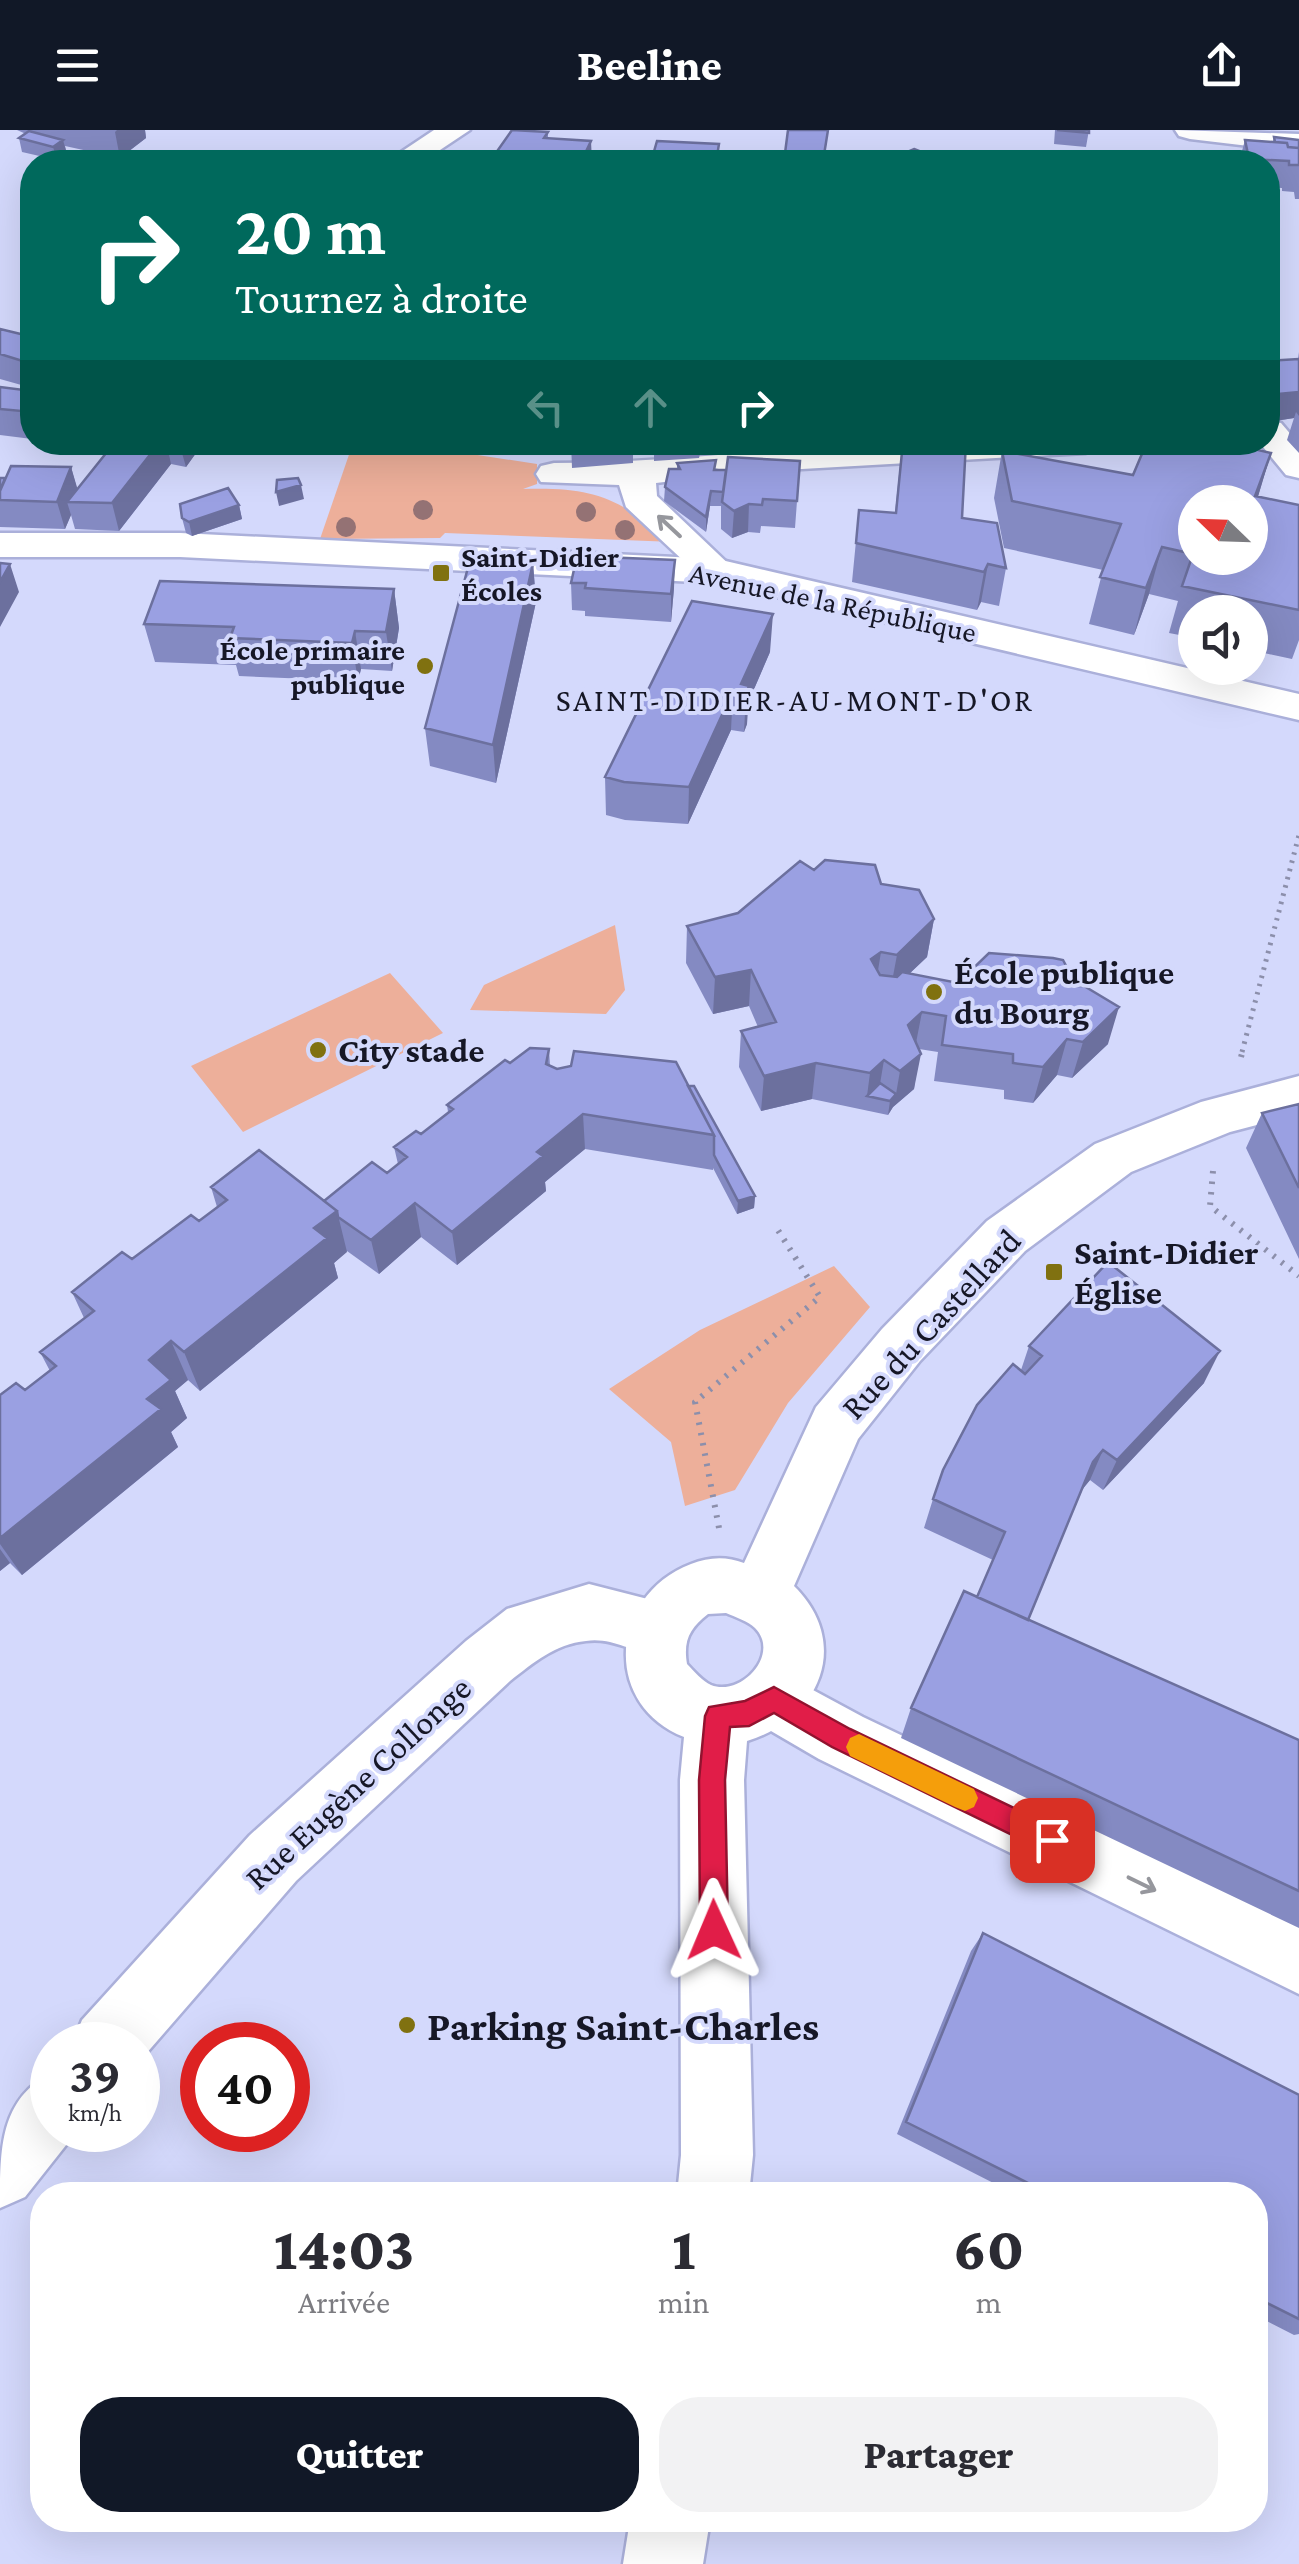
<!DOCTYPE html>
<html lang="fr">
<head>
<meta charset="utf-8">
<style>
  body { margin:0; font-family:"Crimson Pro",serif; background:#f2f2f3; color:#2b2b33; height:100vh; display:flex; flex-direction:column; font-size:38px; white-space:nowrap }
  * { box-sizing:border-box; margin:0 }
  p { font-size:32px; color:#7c7c81 }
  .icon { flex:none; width:55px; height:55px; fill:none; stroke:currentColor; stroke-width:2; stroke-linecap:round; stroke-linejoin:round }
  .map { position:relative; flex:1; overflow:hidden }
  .sheet { position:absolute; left:30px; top:2052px; width:1238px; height:350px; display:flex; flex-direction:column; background:#fff; border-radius:40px; box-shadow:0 10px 40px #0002 }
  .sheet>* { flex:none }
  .hud { position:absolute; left:20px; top:20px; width:1260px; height:305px; border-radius:40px; box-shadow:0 10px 40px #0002; background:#00695c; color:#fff; overflow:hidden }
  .needle { width:65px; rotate:293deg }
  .controls { position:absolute; left:1178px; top:355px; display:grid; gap:20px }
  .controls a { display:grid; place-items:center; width:90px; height:90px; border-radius:50%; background:#fff; box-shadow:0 10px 40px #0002; font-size:50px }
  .speed { position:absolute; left:30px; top:1892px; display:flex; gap:20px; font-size:50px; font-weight:700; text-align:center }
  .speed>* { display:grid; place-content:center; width:130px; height:130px; border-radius:50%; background:#fff; box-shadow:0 10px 40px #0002; line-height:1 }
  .speed small { font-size:25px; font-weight:400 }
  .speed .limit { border:15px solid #d22; background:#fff; color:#111 }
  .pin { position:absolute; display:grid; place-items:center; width:85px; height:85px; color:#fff; margin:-42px; border-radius:20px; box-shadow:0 5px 15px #0006 }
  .me { position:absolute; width:110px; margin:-55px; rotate:359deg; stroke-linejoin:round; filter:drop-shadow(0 0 8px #0008) }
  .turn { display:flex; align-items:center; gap:35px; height:210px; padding:0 50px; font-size:45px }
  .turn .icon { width:130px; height:130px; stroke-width:2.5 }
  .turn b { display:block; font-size:70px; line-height:85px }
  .lanes { display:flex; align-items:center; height:95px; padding:0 50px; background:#0003; justify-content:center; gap:50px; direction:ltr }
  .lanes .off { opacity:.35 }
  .eta { display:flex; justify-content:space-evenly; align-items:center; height:170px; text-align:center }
  .eta b { font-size:60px; font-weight:800; line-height:70px }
  .cta { display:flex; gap:20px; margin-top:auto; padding:20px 50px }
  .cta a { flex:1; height:115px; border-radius:40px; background:#111827; color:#fff; font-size:40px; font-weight:800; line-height:115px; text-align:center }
  .cta a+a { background:#f2f2f3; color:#2b2b33 }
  header { display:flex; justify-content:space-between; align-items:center; height:130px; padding:0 50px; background:#111827; color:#fff; font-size:45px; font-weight:800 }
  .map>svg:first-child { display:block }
</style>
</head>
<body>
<header><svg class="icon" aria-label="menu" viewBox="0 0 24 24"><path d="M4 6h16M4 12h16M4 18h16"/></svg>Beeline<svg class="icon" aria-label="share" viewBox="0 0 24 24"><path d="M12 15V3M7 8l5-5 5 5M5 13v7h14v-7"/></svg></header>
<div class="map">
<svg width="1299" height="2434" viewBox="0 0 1299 2434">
  <rect width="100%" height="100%" fill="#d4d9fc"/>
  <path fill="#edaf9a" d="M393,312L537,334V354L523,359C596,357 617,368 674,412L445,403L440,408L320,409L353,313Z
    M615,795L625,860L606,884L470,880L484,855Z
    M390,843L443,903L243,1002L191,936Z
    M834,1136L870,1177L788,1273L735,1360L685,1376L671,1312L609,1259L700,1200Z"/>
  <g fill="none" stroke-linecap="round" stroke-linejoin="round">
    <g stroke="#abb0da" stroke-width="5">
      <path id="street" d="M434,0H470L422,32H386Z
        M1175,0L1299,4V22L1190,9L1179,6Z
        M1268,290L1281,293L1299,314V348L1286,345L1259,312H1268Z
        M882,312H1103L1098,320L1085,323L747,342L656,353L657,366L736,441L731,449L717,453L703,449L626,377L619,355L541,352L536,344L541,336L554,333C663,333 772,319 882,312Z
        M589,1454L679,1477L688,1497L679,1517C637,1533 621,1506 586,1511C555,1514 533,1533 510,1551L296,1751L138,1933V1915H72L82,1890L250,1705L466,1511L507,1479Z
        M774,1539L863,1587L1299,1795V1864L819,1629L752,1590L743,1569L752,1548Z
        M52,1942V2000H78L25,2067L0,2078C0,2016 0,1970 52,1942Z"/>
    </g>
    <g stroke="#abb0da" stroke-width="5">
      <path id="secondary" d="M0,403H180L717,429L1299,564V590L717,453L180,427H0Z
        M1299,946V984L1230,1002L1131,1042L1025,1121L920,1231L858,1309L794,1456C852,1513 820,1589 747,1611L744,1650L753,2025L749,2065H677L681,2025L680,1650L684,1607C601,1574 610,1465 691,1434C709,1427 726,1426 744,1433L816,1277L882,1199L987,1091L1095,1014L1201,972ZM726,1483C735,1487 748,1491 755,1498C781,1524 741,1567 711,1555C702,1551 694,1541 687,1534C683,1510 690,1498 708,1484Z
        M630,2390H710L703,2434H623Z"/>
    </g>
    <path stroke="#8c8fab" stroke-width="5" stroke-dasharray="2.5 6" stroke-linecap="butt" d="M1242,922L1299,705"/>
    <path stroke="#8c8fab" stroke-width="6" stroke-dasharray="2.5 8" stroke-linecap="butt" d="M1241,927L1243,920
      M1213,1041L1210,1076L1299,1146
      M719,1398L695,1272L820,1167L776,1097"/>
    <use href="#street" fill="#fff" fill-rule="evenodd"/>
    <use href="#secondary" fill="#fff" fill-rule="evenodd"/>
  </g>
  <g fill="#947274">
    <circle cx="423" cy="380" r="10"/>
    <circle cx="586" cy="382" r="10"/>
    <circle cx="346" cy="397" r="10"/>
    <circle cx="625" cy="400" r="10"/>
  </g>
  <path fill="#848ac2" d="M17,0H145L146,8L120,28L65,16L67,24L57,30L22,22L19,8L26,4Z
    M1055,0H1089L1086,17L1054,14Z
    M548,2V8L592,32H494L493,27Z
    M1274,7L1299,10V69H1295L1294,62L1282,61V58L1268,57V32H1239L1245,10L1273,12Z
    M827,9L824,32H784L785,23Z
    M0,199L29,206L32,203V258L0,249Z
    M1299,222V323L1287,310L1294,288L1268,292V231L1298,229Z
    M0,257L32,261V309L0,305Z
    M65,312H204L186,337L171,334L119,401L75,399L71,385L65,399L0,397V348L71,337L77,359L111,317Z
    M571,312H633V333L572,338Z
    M654,312H703L699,328L654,331Z
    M749,312H966L962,388L1006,438L999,476L981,472L977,480L852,452L859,380L895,383L902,315L753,324Z
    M1249,319L1271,323L1258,366L1299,375V510L1292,529L1250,520V482H1195V508L1169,503L1178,471L1149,464L1134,505L1089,494L1103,440L1004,418L994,368L1002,321L1133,345Z
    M800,331L795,398L761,396L760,403L748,402L732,408L721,399V376H710L706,402L664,371L665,357L677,339V333L726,340Z
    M239,375L242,389L192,406L186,403L182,388Z
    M533,433L536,472L496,653L430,636L425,598Z
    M571,453L674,458L671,492L585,486V481L572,480Z
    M394,459L399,498L392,541L361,539L358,551L239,546L236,535L155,532L144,494Z
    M770,522L748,573L747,594L744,602L731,600L688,694L625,690L606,685L605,647Z
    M814,740L881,754L934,789L927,827L909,844L1108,914L1072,948L1057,945L1033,973L1004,969V960L934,951L938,922L919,919L914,959L893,977L888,985L812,969L761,981L739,937L741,901L758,897L749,876L713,884L686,833L687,796L738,783Z
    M549,919L550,936L557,939L688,956L755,1066L754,1078L737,1084L713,1038V1040L585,1019L545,1052L546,1061L457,1135L421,1107L379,1144L347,1121L334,1133L338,1148L200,1261L188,1250L175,1261L187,1288L171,1302L178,1317L22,1445L10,1433L0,1441V1265L25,1260L50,1241L40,1222L84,1188L72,1162L199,1091L217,1077L211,1057L324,1071L387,1043L398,1034L394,1017L421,1004L448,982L447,975L510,933Z
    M1299,974V1129L1246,1018L1262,983Z
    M1029,1216L1204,1253L1103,1360L1090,1350L1082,1360L1028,1490L1299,1610V1798L901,1608L911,1578L977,1467L993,1430L924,1398L933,1369L1021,1240Z
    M983,1803L1299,1965V2204L1294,2205L1255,2185V2065H1017L897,2004L971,1821Z"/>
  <path fill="#6c709e" d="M117,0H145L146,8L120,28L115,2Z
    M63,10L67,24L57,30L53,17Z
    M591,11L592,32H581Z
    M1299,262V286L1296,282L1294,288L1268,292V271L1269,265Z
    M160,312H172L174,321L168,320L171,334L119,401L112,373Z
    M186,312H204L186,337L182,323L187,316Z
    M1271,323L1257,370L1255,366Z
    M71,337L79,364L67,372L71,385L65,399L57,372Z
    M301,355L304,369L279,376L276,362Z
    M711,361L710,376L706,402V387Z
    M749,374L748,402L732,408L734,381Z
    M239,375L242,389L192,406L189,392Z
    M1162,417L1149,464L1134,505L1146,458Z
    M675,430L674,458L671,492V464Z
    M533,433L536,472L496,653L493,615Z
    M10,434L19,462L0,497V452Z
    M988,434L981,472L977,480L984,442Z
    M394,459L399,498L392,541L386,502Z
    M773,484L770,522L748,573L747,594L744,602L746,564L741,554Z
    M355,501L361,539L358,551L352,513Z
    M733,561L731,600L688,694L689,657Z
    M934,789L927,827L890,862L897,825Z
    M881,822L875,859L871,829Z
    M751,840L749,876L713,884L715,847Z
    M1119,877L1108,914L1072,948L1083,912Z
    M922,882L915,918L908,895Z
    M1067,909L1057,945L1033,973L1043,937Z
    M921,924L914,959L893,977L888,985L890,971L896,964L900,941Z
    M884,930L878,966H867L870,943Z
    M816,933L812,969L761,981L764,946Z
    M583,984L585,1019L545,1052L546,1061L457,1135L452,1102L537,1022Z
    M755,1066L754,1078L737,1084L738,1071Z
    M415,1073L421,1107L379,1144L371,1110Z
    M337,1081L347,1122L334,1133L338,1148L200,1261L184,1222L314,1098Z
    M171,1211L188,1250L175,1261L187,1288L171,1302L178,1317L22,1445L0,1414V1408L147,1269L149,1230Z
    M1220,1221L1204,1253L1103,1360L1117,1330Z
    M1103,1320L1090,1350L1080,1362L1093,1332Z
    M0,1419L10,1433L0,1441Z"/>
  <path fill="#9aa0e2" stroke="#6c709e" stroke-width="2.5" fill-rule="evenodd" d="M512,0L548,2L544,8L591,11L581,32H531L534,28L493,27Z
    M788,0H828L824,25L785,23Z
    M1057,0H1089V3Z
    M29,1L63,10L53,17L19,8Z
    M1274,7L1299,10V18L1288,17L1287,13L1275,12Z
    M1245,10L1287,13L1288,17L1299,18V35H1289V31L1249,29Z
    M657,11L719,14L716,32H651Z
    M914,19L939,29L967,30V32H899L891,29Z
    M0,199L29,206L32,203V230L29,233L0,224Z
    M1299,229V262L1268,265V231Z
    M0,257L32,261V282L0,279Z
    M115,312H160L112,373L67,372Z
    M903,312H966L962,388L997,393L1006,438L988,434L984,442L856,413L859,380L896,383Z
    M1147,312H1242L1251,314L1249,318L1271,323L1255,366L1299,375V480L1182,456L1193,424L1162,417L1146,458L1100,447L1121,394L1012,371L1002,321L1133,345ZM1195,372H1250V428H1195Z
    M172,314L187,316L182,323L168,320Z
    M728,327L800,331L797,371L763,369L762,375L749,374L734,381L722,372Z
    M716,330L714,340H726L723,362L711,361L706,387L665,357L669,339H680L677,333Z
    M11,336L71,337L57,372L0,370V361Z
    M0,348H5L0,361Z
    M298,348L301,355L276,362L277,350Z
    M228,358L239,375L189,392L182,388L180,374Z
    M577,426L675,430L671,464L585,458L586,453H571Z
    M470,430L533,433L493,615L425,598Z
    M0,433L10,434L0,452Z
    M160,451L394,459L386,502L355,501L352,513L230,508L234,497L144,494Z
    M692,471L773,484L741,554L749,556L746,564L733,561L689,657L624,652L605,647Z
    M825,730L875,735L881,754L919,760L934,789L897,825L881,822L871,829L880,845L897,847L902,842L958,853L989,823L1053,828L1063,830L1077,856H1084L1119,877L1083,912L1067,909L1043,937L1013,933V924L942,915L946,886L922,882L908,895L921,924L900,941L884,930L870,943L816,933L764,946L741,901L776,892L751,840L715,847L687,796L738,783L800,731L814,740Z
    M530,918L549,919L546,934L557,939L571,936L574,921L676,932L714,1005L583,984L537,1022L543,1026L452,1102L415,1073L371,1110L338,1087L337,1081L324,1071L372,1032L387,1043L407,1027L394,1017L416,1001L421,1004L453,979L447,975L505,930L510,933Z
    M880,953L896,964L890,971L867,966Z
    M688,956H694L755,1066L738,1071L714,1025V1005Z
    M1299,974V1058L1262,983Z
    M259,1020L337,1081L314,1098L327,1108L184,1222L171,1211L149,1230L171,1250L147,1269L161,1279L0,1408V1265L16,1253L25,1260L56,1236L40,1222L94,1181L72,1162L122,1122L132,1129L191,1085L199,1091L227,1070L211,1057Z
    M1108,1132L1220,1221L1117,1330L1103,1320L1093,1332L1028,1490L977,1467L1005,1402L933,1369L943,1340L977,1275L1013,1234L1025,1244L1042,1226L1029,1216Z
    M964,1461L1299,1610V1761L911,1578Z
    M983,1803L1299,1965V2189L1255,2167V2065H1052L906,1992Z"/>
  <defs><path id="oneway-shaft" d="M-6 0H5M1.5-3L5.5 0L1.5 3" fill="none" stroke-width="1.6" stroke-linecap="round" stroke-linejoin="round" transform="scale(2.5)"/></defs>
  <g stroke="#96979d">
    <use href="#oneway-shaft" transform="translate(669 396) rotate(-137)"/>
    <use href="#oneway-shaft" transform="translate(1142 1754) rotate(26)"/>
  </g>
  <path fill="#e11d48" stroke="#92132f" stroke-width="2.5" d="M774,1557L850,1599L1062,1701L1066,1710L1062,1720L1052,1724L1043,1720L832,1617L774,1583L749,1596L730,1597L725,1650L728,1800L724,1810L714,1814L704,1810L700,1800L699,1650L705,1586L709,1577L745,1571Z"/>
  <path fill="#f59e0b" d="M859,1604L974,1659L978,1668L974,1677L965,1681L955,1677L850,1626L846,1617L850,1608Z"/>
  <g fill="#807110" stroke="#d4d9fc" stroke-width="4">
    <rect x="431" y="433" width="20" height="20" rx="5"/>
    <circle cx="425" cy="536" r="10"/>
    <circle cx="934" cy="862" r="10"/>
    <circle cx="318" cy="920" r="10"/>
    <rect x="1044" y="1132" width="20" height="20" rx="5"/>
    <circle cx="407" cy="1895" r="10"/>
  </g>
  <g text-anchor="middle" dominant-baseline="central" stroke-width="8" stroke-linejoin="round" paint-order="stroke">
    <g font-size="30" font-weight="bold" fill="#161726" stroke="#d4d9fc" text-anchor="start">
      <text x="461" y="426">Saint-Didier<tspan x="461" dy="34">Écoles</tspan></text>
      <text x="405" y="519" text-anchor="end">École primaire<tspan x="405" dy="34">publique</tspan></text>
    </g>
    <g font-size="30" fill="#161726" stroke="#d4d9fc">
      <text transform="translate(833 472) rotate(12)">Avenue de la République</text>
    </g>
    <g font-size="32" letter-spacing="2.5" fill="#161726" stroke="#d4d9fc">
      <text x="795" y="570">SAINT-DIDIER-AU-MONT-D'OR</text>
    </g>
    <g font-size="35" font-weight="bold" fill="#161726" stroke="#d4d9fc" text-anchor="start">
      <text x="954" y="842">École publique<tspan x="954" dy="40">du Bourg</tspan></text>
      <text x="338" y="920">City stade</text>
      <text x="1074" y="1122">Saint-Didier<tspan x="1074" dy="40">Église</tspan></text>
    </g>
    <g font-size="35" fill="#161726" stroke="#d4d9fc">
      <text transform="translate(931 1194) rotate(-47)">Rue du Castellard</text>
      <text transform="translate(358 1653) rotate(-43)">Rue Eugène Collonge</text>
    </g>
    <g font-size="42" font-weight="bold" fill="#161726" stroke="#d4d9fc" text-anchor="start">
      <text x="427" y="1895">Parking Saint-Charles</text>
    </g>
  </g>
</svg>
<div class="controls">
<a><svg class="needle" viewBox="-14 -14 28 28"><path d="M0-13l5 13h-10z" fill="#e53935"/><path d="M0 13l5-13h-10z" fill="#7c7c81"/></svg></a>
<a><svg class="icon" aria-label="sound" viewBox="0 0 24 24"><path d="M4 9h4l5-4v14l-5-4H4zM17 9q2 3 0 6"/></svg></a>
</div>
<div class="speed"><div>39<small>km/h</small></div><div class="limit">40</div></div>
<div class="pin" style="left:1052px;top:1710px;background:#d93025"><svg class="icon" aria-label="arrive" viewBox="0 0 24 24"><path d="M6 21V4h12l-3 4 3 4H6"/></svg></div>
<svg class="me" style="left:714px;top:1800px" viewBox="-20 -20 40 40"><path d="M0-17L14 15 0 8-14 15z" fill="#e11d48" stroke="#fff" stroke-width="4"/></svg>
<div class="hud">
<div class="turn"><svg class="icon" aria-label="right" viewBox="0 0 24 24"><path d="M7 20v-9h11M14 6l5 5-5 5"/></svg><div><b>20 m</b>Tournez à droite</div></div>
<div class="lanes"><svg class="icon off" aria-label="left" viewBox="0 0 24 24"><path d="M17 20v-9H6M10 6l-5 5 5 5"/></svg><svg class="icon off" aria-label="ahead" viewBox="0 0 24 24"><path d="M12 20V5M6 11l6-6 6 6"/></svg><svg class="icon" aria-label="right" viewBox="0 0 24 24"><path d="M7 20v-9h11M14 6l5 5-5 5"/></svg></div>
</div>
<section class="sheet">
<div class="eta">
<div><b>14:03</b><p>Arrivée</p></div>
<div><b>1</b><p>min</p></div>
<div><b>60</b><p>m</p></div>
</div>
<div class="cta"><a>Quitter</a><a>Partager</a></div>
</section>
</div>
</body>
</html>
